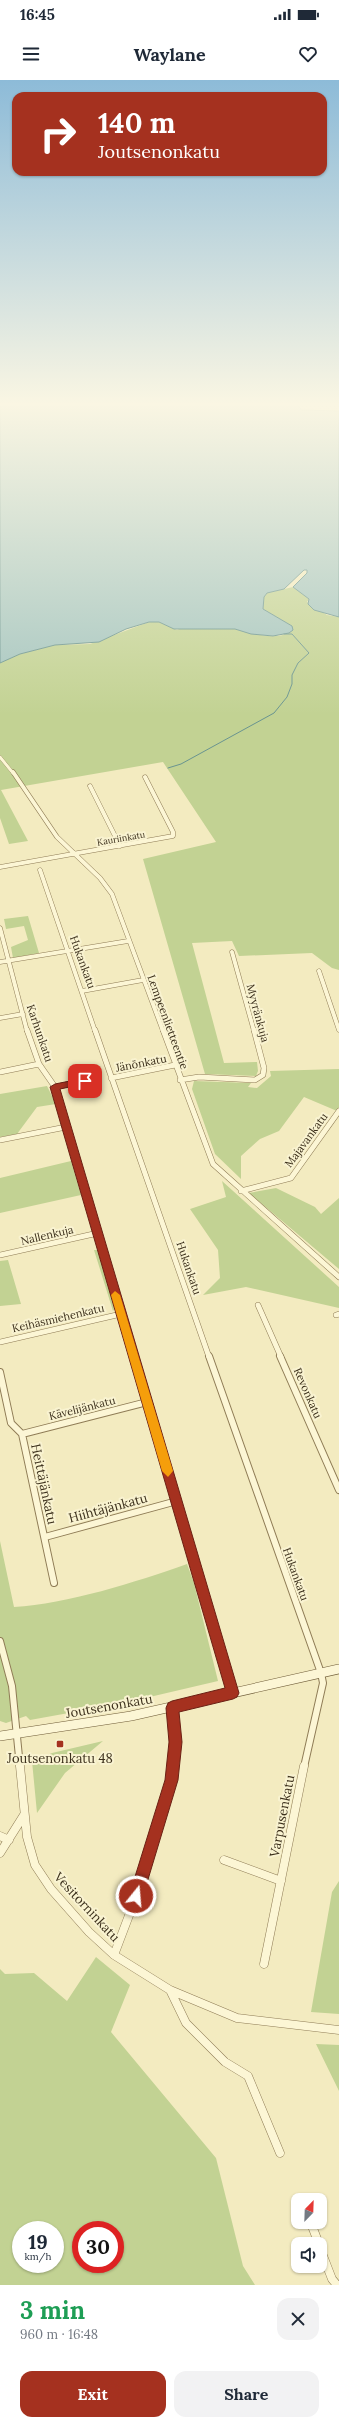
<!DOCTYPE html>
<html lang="en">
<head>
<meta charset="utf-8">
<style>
  body { margin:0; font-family:Lora,serif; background:#f2f2f3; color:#1f2937; height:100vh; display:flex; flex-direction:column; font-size:15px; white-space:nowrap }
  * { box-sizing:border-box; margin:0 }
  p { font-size:13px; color:#747a83 }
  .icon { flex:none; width:22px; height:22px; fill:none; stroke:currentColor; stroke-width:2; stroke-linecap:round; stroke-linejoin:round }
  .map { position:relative; height:2205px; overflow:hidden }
  .details { display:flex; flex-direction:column; background:#fff; flex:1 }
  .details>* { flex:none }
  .hud { position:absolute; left:12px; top:12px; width:315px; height:84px; border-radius:12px; box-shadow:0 1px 3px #0004; background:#a5311f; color:#fff; overflow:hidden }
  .needle { width:26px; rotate:23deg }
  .buttons { position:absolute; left:291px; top:2113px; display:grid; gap:8px }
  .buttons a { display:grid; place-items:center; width:36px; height:36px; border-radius:8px; background:#fff; box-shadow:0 1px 3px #0004; font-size:20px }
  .speed { position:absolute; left:12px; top:2141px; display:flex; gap:8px; font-size:20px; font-weight:700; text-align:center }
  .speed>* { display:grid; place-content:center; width:52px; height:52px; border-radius:50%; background:#fff; box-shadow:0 1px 3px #0004; line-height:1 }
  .speed small { font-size:10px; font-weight:400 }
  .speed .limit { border:6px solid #d22; background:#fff; color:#111 }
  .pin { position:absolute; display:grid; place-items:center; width:34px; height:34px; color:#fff; margin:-17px; border-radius:8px; box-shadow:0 2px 6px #0006 }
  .me { position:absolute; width:44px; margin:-22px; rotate:17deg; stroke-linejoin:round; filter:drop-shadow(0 0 3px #0008) }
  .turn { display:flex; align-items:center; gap:14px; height:84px; padding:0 20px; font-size:18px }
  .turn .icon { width:52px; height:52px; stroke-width:2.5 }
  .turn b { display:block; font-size:28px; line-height:34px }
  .round { display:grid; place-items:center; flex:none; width:42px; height:42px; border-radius:12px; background:#f2f2f3 }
  .headline { display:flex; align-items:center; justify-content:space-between; height:68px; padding:0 20px }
  h1 { font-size:24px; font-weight:800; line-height:30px; color:#1e9e55 }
  .cta { display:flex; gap:8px; margin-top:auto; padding:8px 20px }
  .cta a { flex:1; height:46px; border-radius:12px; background:#a5311f; color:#fff; font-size:16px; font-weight:800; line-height:46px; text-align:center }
  .cta a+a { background:#f2f2f3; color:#1f2937 }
  .status { display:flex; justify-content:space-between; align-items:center; height:28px; padding:0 20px; background:#fff; direction:ltr }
  .status svg { height:11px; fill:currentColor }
  header { display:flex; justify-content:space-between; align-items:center; height:52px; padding:0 20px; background:#fff; font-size:18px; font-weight:800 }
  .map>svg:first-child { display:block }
</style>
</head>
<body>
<div class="status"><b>16:45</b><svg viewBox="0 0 49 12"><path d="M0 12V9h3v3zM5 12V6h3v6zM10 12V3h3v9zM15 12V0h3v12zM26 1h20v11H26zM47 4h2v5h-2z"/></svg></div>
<header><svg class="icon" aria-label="menu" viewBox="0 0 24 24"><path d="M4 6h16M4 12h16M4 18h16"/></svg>Waylane<svg class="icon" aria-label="heart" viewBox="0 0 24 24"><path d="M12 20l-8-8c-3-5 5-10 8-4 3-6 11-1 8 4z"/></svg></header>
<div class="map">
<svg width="339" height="2205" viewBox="0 0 339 2205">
  <rect width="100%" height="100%" fill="#f3ebc0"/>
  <path fill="#c2d293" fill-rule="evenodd" d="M293,507L309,519L307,522L327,535L339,537V890L332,888L312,873L239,876L232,861L192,863L224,983L257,982L258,991L256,996L205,994L143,779L216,762L163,682L1,710L28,761L9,764L0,738V583L20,574L55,565L90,564L149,542H159L177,550L182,548C199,549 218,547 235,549C253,552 276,563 293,550L292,546L263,529L264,517L267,513Z
    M28,836L39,873L13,878L11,867L28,860L24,846L6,849L4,839Z
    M339,989V1027L337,1031L304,1017L279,1051L260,1059L241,1076V1099L215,1074L192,1009L194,1001L251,1003L248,1007L257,1008L271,996L270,991Z
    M47,1006L56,1024L37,1027L17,1054L0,1057V1014Z
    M71,1081L81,1115L0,1133V1098Z
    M222,1101L339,1207V1228L246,1207L203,1215L220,1198L218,1170L190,1129L226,1117Z
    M276,1108L315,1127L321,1134L339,1118V1189L249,1113Z
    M94,1170H97L99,1175L115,1228L113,1231Z
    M8,1180L21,1224L0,1226V1181Z
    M0,1461L14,1527C67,1524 136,1502 187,1484L194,1503L218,1601L124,1623L30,1640L26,1636L6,1643L0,1641Z
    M103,1661L65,1693L37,1733L32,1681L52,1673Z
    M339,1801V1934L311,1932L332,1812Z
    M96,1877L130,1905L111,1952L216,2078L243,2186L255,2205H0V1889L5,1894L34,1893L67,1921ZM21,2150H55V2184H21ZM81,2150H115V2184H81Z
    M316,1964L339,1965V2011Z"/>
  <path fill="#a4c5c0" stroke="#699490" d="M0,326H299L301,330L339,331V537L314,530L308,524L309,519L293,507L307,493V490H304L284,509L267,513L264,517L263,529L292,546L293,550L289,553L273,556L251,554L235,549H174L159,542H149L126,549L99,562L55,565L20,574L0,583Z"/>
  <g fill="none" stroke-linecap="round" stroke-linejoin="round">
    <path stroke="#699490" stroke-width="1" d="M168,688L181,684L274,633L287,617L292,604V595L298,583L309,573L292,554H284"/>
    <g stroke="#8f7c56" stroke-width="3.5">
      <path id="minor-far4" d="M0,677L13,693"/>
    </g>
    <g stroke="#8f7c56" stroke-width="5">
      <path id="minor-far3" d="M13,692L57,757L100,798L112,814L163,951
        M90,706L120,766
        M0,787L173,756V752L145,697
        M40,790L95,951
        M0,848L27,951
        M232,872L254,951
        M0,882L128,861
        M319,891L339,950
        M82,911L143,900
        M0,938L23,934"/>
    </g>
    <g stroke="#8f7c56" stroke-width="6">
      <path id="minor-far2" d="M27,950L39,984L55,1007L134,1277
        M95,950L209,1277
        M163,950L213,1084L339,1197
        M0,992L39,984
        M111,998L175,985
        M180,1000L199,997L255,1000L263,995L264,988L254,950
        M55,1007L85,1001L88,1003
        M0,1060L66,1047
        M241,1111L291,1098L339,1031
        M0,1175L98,1153
        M258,1225L281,1277
        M336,1235L339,1234
        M0,1262L121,1234"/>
    </g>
    <g stroke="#8f7c56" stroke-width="8">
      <path id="minor-far1" d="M134,1276L233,1613
        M209,1276L321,1593L323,1603L304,1687
        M280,1276L339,1410
        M0,1292L11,1343L22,1354L54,1503
        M22,1354L147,1322
        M45,1457L177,1421
        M0,1561L12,1606L20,1687
        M172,1628L175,1662L173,1687"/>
    </g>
    <g stroke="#8f7c56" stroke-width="9">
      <path id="minor" d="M20,1686L27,1757L35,1785L51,1809L89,1852L114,1875L170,1910L237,1938L339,1950
        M0,1756L9,1760
        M0,1773L24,1735
        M224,1780L281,1801
        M114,1875L136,1817L172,1699L173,1686
        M264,1884L304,1686
        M170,1910L186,1943L225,1982L248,1996L280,2073
        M312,2146L319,2164
        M320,2168L332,2199L337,2205"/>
    </g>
    <g stroke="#705d39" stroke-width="10">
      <path id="secondary" d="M0,1656L131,1636L339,1589"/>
    </g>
    <use href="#minor-far4" stroke="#fcf6d5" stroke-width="3"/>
    <use href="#minor-far3" stroke="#fcf6d5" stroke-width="4"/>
    <use href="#minor-far2" stroke="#fcf6d5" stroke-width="5"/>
    <use href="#minor-far1" stroke="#fcf6d5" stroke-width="6"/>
    <use href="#minor" stroke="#fcf6d5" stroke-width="8"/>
    <use href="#secondary" stroke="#fcf6d5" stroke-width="9"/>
  </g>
  <linearGradient id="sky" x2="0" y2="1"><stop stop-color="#8dbbd8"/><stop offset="0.51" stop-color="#faf6e3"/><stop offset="1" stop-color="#faf6e3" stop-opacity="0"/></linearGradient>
  <rect width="339" height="635" fill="url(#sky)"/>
  <path fill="#a5311f" stroke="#6b2014" d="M85,998L89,1001L88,1003L60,1009L239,1613L237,1617L233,1619L179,1632L182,1662L178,1700L143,1816L141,1821L136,1823L131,1821L129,1816L165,1700L169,1662L166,1628L168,1623L172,1621L225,1608L50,1007L55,1004Z"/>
  <path fill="#f59e0b" d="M115,1211L120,1215L173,1391L168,1397L162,1391L111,1215Z"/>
  <rect fill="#a5311f" stroke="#f9f3d1" stroke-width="1.5" x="56" y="1660" width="8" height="8" rx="2"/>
  <g text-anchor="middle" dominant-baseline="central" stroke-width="4" stroke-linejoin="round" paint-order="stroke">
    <g font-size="9" fill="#3c301c" stroke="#f9f3d1">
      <text transform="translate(121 758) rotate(-10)">Kauriinkatu</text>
    </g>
    <g font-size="11" fill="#3c301c" stroke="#f9f3d1">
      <text transform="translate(83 882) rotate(70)">Hukankatu</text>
      <text transform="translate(258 933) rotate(75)">Myyränkuja</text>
      <text transform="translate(168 942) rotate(70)">Lempeenlietteentie</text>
      <text transform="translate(40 953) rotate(71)">Karhunkatu</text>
      <text transform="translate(141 983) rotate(-11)">Jänönkatu</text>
      <text transform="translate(306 1060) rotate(-54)">Majavankatu</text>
      <text transform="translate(47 1155) rotate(-13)">Nallenkuja</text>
      <text transform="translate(189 1188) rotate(71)">Hukankatu</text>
      <text transform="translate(58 1238) rotate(-13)">Keihäsmiehenkatu</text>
      <text transform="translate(308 1313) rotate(66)">Revonkatu</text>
      <text transform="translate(82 1328) rotate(-14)">Kävelijänkatu</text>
      <text transform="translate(296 1494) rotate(70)">Hukankatu</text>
    </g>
    <g font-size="13" fill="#3c301c" stroke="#f9f3d1">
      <text transform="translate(44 1404) rotate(78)">Heittäjänkatu</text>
      <text transform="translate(108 1428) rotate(-15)">Hiihtäjänkatu</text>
      <text transform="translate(109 1626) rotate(-10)">Joutsenonkatu</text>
      <text transform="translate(282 1736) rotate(-79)">Varpusenkatu</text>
      <text transform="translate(87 1827) rotate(47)">Vesitorninkatu</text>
    </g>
    <g font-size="13" fill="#3c301c" stroke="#f9f3d1">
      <text x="60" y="1678">Joutsenonkatu 48</text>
    </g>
  </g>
</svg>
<div class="buttons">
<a><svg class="needle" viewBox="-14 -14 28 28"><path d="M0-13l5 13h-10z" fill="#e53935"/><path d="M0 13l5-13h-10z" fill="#747a83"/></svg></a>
<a><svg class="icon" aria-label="sound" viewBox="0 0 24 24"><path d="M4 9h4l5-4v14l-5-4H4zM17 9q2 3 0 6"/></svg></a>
</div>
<div class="speed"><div>19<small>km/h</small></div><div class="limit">30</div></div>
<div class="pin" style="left:85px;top:1001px;background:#d93025"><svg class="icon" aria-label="arrive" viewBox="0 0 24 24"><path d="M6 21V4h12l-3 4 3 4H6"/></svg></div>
<svg class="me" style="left:136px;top:1816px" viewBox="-20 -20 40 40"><circle r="17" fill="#a5311f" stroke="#fff" stroke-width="3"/><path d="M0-11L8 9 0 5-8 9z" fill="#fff"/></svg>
<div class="hud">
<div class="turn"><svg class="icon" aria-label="right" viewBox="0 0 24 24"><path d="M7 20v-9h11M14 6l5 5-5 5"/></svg><div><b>140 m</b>Joutsenonkatu</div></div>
</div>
</div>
<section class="details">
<div class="headline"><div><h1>3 min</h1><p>960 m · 16:48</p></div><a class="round"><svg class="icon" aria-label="close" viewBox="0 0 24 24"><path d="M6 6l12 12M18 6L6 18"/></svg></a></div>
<div class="cta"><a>Exit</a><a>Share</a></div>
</section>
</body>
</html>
